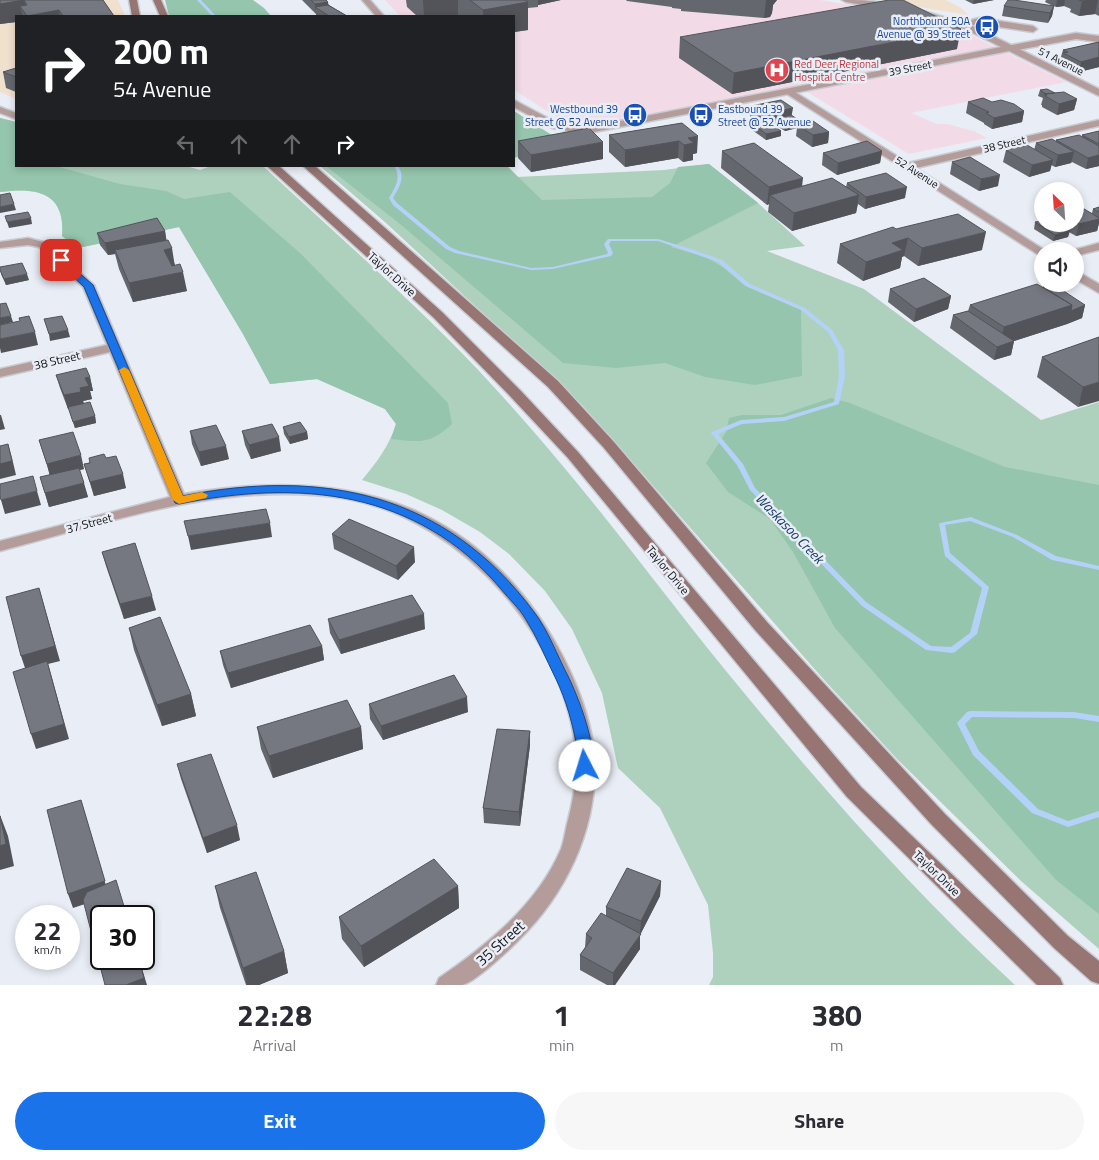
<!DOCTYPE html>
<html lang="en">
<head>
<meta charset="utf-8">
<style>
  body { margin:0; font-family:"Titillium Web",sans-serif; background:#f7f7f7; color:#2b2b33; height:100vh; display:flex; flex-direction:column; font-size:19px; white-space:nowrap }
  * { box-sizing:border-box; margin:0 }
  p { font-size:16px; color:#7c7c81 }
  .icon { flex:none; width:28px; height:28px; fill:none; stroke:currentColor; stroke-width:2; stroke-linecap:round; stroke-linejoin:round }
  .map { position:relative; height:985px; overflow:hidden }
  .details { display:flex; flex-direction:column; background:#fff; flex:1 }
  .details>* { flex:none }
  .guide { position:absolute; left:15px; top:15px; width:500px; height:152px; border-radius:0px; box-shadow:0 2px 8px #0003; background:#202124; color:#fff; overflow:hidden }
  .needle { width:32px; rotate:335deg }
  .buttons { position:absolute; left:1034px; top:182px; display:grid; gap:10px }
  .buttons a { display:grid; place-items:center; width:50px; height:50px; border-radius:50%; background:#fff; box-shadow:0 2px 8px #0003; font-size:25px }
  .speed { position:absolute; left:15px; top:905px; display:flex; gap:10px; font-size:25px; font-weight:700; text-align:center }
  .speed>* { display:grid; place-content:center; width:65px; height:65px; border-radius:50%; background:#fff; box-shadow:0 2px 8px #0003; line-height:1 }
  .speed small { font-size:12px; font-weight:400 }
  .speed .limit { border:2px solid #111; border-radius:8px; background:#fff; color:#111 }
  .pin { position:absolute; display:grid; place-items:center; width:42px; height:42px; color:#fff; margin:-21px; border-radius:10px; box-shadow:0 2px 8px #0006 }
  .me { position:absolute; width:55px; margin:-28px; rotate:355deg; stroke-linejoin:round; filter:drop-shadow(0 0 4px #0008) }
  .turn { display:flex; align-items:center; gap:18px; height:105px; padding:0 15px; font-size:22px }
  .turn .icon { width:65px; height:65px; stroke-width:2.5 }
  .turn b { display:block; font-size:35px; line-height:42px }
  .lanes { display:flex; align-items:center; height:48px; padding:0 15px; background:#0003; justify-content:center; gap:25px; direction:ltr }
  .lanes .off { opacity:.35 }
  .eta { display:flex; justify-content:space-evenly; align-items:center; height:85px; text-align:center }
  .eta b { font-size:30px; font-weight:700; line-height:35px }
  .primary-button { display:flex; gap:10px; margin-top:auto; padding:10px 15px }
  .primary-button a { flex:1; height:58px; border-radius:30px; background:#1a73e8; color:#fff; font-size:20px; font-weight:700; line-height:58px; text-align:center }
  .primary-button a+a { background:#f7f7f7; color:#2b2b33 }
  .map>svg:first-child { display:block }
</style>
</head>
<body>
<div class="map">
<svg width="1099" height="985" viewBox="0 0 1099 985">
  <rect width="100%" height="100%" fill="#e9edf5"/>
  <path fill="#f0e0ce" d="M0,0H118L125,16H16V99L0,92Z
    M877,0H945L960,7L968,15Z"/>
  <path fill="#f2dbe7" d="M385,0H820L906,14L953,26L1066,82L911,113L937,124H947L974,131L987,138L909,154L799,87L597,126H579L563,121L514,90V16H400Z"/>
  <path fill="#aed1be" d="M0,118L16,122V166H186L200,170L211,166H263C324,223 388,279 447,338C489,380 529,425 567,471C628,544 684,621 745,694C829,796 917,895 1015,985H709L713,977V953L708,905L660,808L618,768L602,693L572,629L545,591L509,554L480,532L442,510L406,494L362,480C377,462 389,446 396,424L385,409L317,379L270,384L243,334L179,227L78,248L62,236C66,192 36,187 0,192Z
    M709,164L758,203L805,246L767,251L864,289L1041,420L1099,402V949L1021,881L898,760L826,682L583,406L386,223L320,166H507L517,177L664,170Z"/>
  <path fill="#95c5ac" d="M165,0H253L264,8L271,16H169Z
    M514,111L555,137L553,144L514,158Z
    M0,118L16,122V166H56L120,184L166,191L184,199L230,192L300,253L448,403L452,424C429,445 420,442 391,439L396,424L385,409L317,379L270,384L243,334L179,227L78,248L62,236C66,192 36,187 0,192Z
    M709,164L758,203L671,247L706,257L724,268L745,286L801,310L802,376L755,385L705,377L665,363L616,368L563,363L400,224L326,166H507L542,200L652,197L670,183L678,167Z
    M831,398L850,403L1005,467L1099,485V914L1056,880L835,628L793,552L770,519L728,492L706,463L726,432L729,418L742,415H781Z"/>
  <g fill="none" stroke-linecap="round" stroke-linejoin="round">
    <path fill="#b4d1f7" fill-rule="evenodd" d="M197,0H201L216,16H212Z
      M394,166H398C406,177 399,188 393,198L397,203L450,247L459,251L531,268L553,267L607,254L608,253L604,244L608,239H658L691,249L722,260L750,284L805,308L832,330L844,350L845,376L839,404L784,421L742,424L718,434L743,464L755,488L866,602L931,646L951,647L970,633L982,588L945,556L939,524L940,523L971,517L973,518L1017,535L1056,556L1099,566V570L1052,560L1013,537L970,521L945,525L950,553L989,587L977,634L955,652L952,653L926,650L862,606L750,490L737,465L711,433L712,432L741,420L784,417L834,402L839,376L838,350L828,332L801,310L746,286L718,262L658,241H611L609,244L613,253L611,256L553,269L531,270L455,253L446,249L393,205L389,198C395,188 402,177 394,166Z
      M970,711L1074,712L1099,716V722L1074,718L972,717L965,724L979,751L1038,809L1068,821L1099,811V817L1068,827L1032,813L973,755L957,723L967,712Z"/>
    <g stroke="#c7cbd2" stroke-width="3">
      <path id="minor" d="M979,18L1033,26L1037,29L1033,32L979,24L961,27L957,24Z
        M1076,33L1099,36V42L1076,39L1012,51L1008,48L1012,45Z
        M790,89L908,163L1099,120V126L916,168L1046,251H1042V257L787,94L785,92Z
        M0,107L16,113V119L0,113Z
        M28,238L47,243L94,285L184,494C262,481 342,479 416,511C444,524 469,540 491,561C543,608 594,696 595,768C595,833 565,895 519,940C509,950 474,983 462,985C454,985 444,985 436,985L439,978C488,944 537,905 561,849C564,841 565,832 567,824C573,802 577,779 576,755C567,640 463,520 348,499C229,479 114,521 0,551V541L170,497L110,352L0,377V369L107,345L83,287L39,247L28,245L0,248V242Z
        M1099,243V250L1075,256V251H1070Z
        M1075,270L1099,284V293L1075,279Z"/>
    </g>
    <g stroke="#c7cbd2" stroke-width="3">
      <path id="tertiary" d="M362,0H370L384,16H376Z
        M842,0C855,0 883,0 893,7L889,10L846,2Z
        M916,9L971,25L1099,89V96L1009,51L584,134L552,128L514,107V100L559,124L584,128L1001,47L965,29L913,14L912,12Z"/>
    </g>
    <g stroke="#c7cbd2" stroke-width="3">
      <path id="secondary" d="M129,0H137L140,16H132Z
        M153,0H161L168,16H160Z
        M267,166H279L442,312L520,390L578,452L861,787L1060,978L1063,985H1037L847,797L568,458L510,396L434,318Z
        M303,166H315L558,381L614,442L767,622L945,814L1068,936L1099,961V984L1091,981L1054,948L931,824L755,630L604,448L548,387Z"/>
    </g>
    <use href="#minor" fill="#b39c9a" fill-rule="evenodd"/>
    <use href="#tertiary" fill="#b39c9a" fill-rule="evenodd"/>
    <use href="#secondary" fill="#967573" fill-rule="evenodd"/>
  </g>
  <path fill="#65676e" d="M0,0H103L114,16H16V22L0,24Z
    M302,0H326L329,5L347,16H316V14Z
    M406,0H561L538,5V7L528,8V30L514,32V16H417L407,7Z
    M626,0H777L773,5L772,13L770,17L764,18L681,11V9L672,8V7L627,1Z
    M965,0H994L973,4Z
    M1046,0H1099V16L1095,14L1079,16L1070,12L1071,9L1064,6L1056,7L1054,6L1052,16L1048,23L1002,16L1004,6H1053L1045,2Z
    M680,37L957,49L732,94L679,58Z
    M1099,42V67L1079,72L1061,64V61L1060,60L1063,50Z
    M16,68V92L6,88L3,72Z
    M1040,90L1055,93L1077,99L1074,110L1057,115L1042,107V105H1041L1043,98L1038,96Z
    M968,102H992L1024,111L1022,122L992,129L984,124V123L966,113Z
    M751,106L792,116L801,124L829,132L828,143L812,147L796,136L797,128L785,131L773,124L774,123H770L781,131V136L766,140L752,130L753,124L759,123L750,117Z
    M682,123L697,153L693,154V160L683,162L678,158L625,167L609,152V135Z
    M1099,131V166L1086,169L1072,162L1071,163L1055,167L1051,165L1050,171L1029,177L1003,162L1006,150H1034L1036,143L1056,141V140L1082,137V135Z
    M518,141L603,159L531,172L518,158Z
    M722,151L802,186L846,187L847,183L905,198L865,209L858,204L856,213L792,231L768,212L769,204L767,205L721,168Z
    M882,151L880,163L837,175L822,165L823,153Z
    M952,162L998,186L979,191L950,174Z
    M1099,207V223L1097,231L1076,236L1069,232L1068,237L1053,241L1034,229L1035,222L1042,224H1075V208L1092,213L1093,209Z
    M896,229L982,250L918,266L904,256L902,257L900,268L863,281L837,263L840,244Z
    M165,231L166,240L175,265L187,291L133,302L119,269L115,254L108,255L100,245L97,233Z
    M0,267L29,280L6,285L1,274Z
    M1043,287L1085,305L1082,318L1067,324L1014,341L1011,355L994,360L950,328L953,315L968,311L970,305Z
    M890,289L951,296L948,309L914,322L888,302Z
    M1099,337L1078,407L1037,377L1042,357Z
    M56,375L90,377L93,391H90L92,399L83,401L84,403L95,416L96,423L75,428L69,408L68,409L60,388Z
    M283,427L307,432L308,439L290,444L284,434Z
    M190,431L229,459L201,466L192,444Z
    M242,431L281,451L251,459L245,445Z
    M39,440L84,469L79,470L88,497L49,507L40,477L50,475Z
    M106,458L126,488L94,496L84,464Z
    M332,534L415,562L398,580L334,549Z
    M102,552L156,610L124,619L106,566Z
    M328,619L425,629L341,654L330,633Z
    M129,628L191,694L196,716L162,726L134,650Z
    M322,646L324,660L231,688L223,665L220,651Z
    M369,704L468,712L383,740L370,719Z
    M257,727H361L363,749L273,778L261,749Z
    M530,731V745L520,826L484,823L483,808Z
    M177,764L240,840L207,853L181,779Z
    M661,881L660,896L640,935V949L615,985H607L580,970V955L585,948L586,934L606,915V907Z
    M215,886L284,951L288,973L259,985H246L220,908Z
    M458,886L459,908L364,967L342,939L339,917Z"/>
  <path fill="#52545a" d="M24,0L28,16L59,10L60,16H27L20,6L23,16H16V22L0,24V4Z
    M423,0H458V16H424Z
    M538,0H561L538,5Z
    M766,0H777L773,5L772,13L770,17L764,18Z
    M974,0H994L973,4Z
    M1057,0H1065L1064,6L1056,7Z
    M1091,0H1098L1095,14L1079,16L1082,1Z
    M328,2L329,12L315,7L316,14L315,4Z
    M528,2V30L514,32V16H483V10Z
    M1054,6L1052,16L1048,23L1050,13Z
    M961,29L957,49L732,94L734,73Z
    M1099,57V67L1079,72L1081,62Z
    M1077,99L1074,110L1057,115L1059,104Z
    M793,108L791,119H774V123L762,125L763,114Z
    M1024,111L1022,122L992,129L994,118Z
    M802,122L801,127L797,125V128L785,131V125Z
    M781,131V136L766,140V134Z
    M829,132L828,143L812,147L813,135Z
    M698,136L697,153L693,154V160L683,162L684,145L688,138Z
    M679,141L678,158L625,167V150Z
    M603,142V159L531,172V155Z
    M882,151L880,163L837,175L838,163Z
    M1074,152L1071,163L1055,167L1058,155Z
    M1099,155V166L1086,169L1088,158Z
    M1053,160L1050,171L1029,177L1032,165Z
    M1000,175L998,186L979,191L981,179Z
    M803,178L801,196L770,195L769,204L767,205L769,187Z
    M907,187L905,198L865,209L866,197Z
    M859,195L856,213L792,231L794,213Z
    M14,204L16,210L0,213V207Z
    M31,218L32,224L9,228L7,222Z
    M1099,219V223L1097,231L1076,236L1079,224Z
    M165,231L167,243L115,250V254L108,255L105,243Z
    M1070,231L1068,237L1053,241L1055,235Z
    M986,232L982,250L918,266L922,248Z
    M908,238L904,256L902,257L900,268L863,281L866,262L892,243Z
    M172,248L175,267L168,268L164,250Z
    M183,272L187,291L133,302L129,283Z
    M27,274L29,280L6,285L4,279Z
    M951,296L948,309L914,322L916,309Z
    M1072,305H1085L1082,318L1067,324L1008,343L1014,341L1011,355L994,360L997,347L999,346L1004,327Z
    M11,316L13,322L0,325V318Z
    M68,330L70,337L50,341L49,334Z
    M35,332L38,345L1,353L0,348V339Z
    M90,377L93,391H90L92,399L83,401L84,405L68,409L64,395L80,388L85,378Z
    M1099,382V401L1078,407L1083,387Z
    M0,415H1L5,429L0,430Z
    M95,416L96,423L75,428L73,422Z
    M307,432L308,439L290,444L289,437Z
    M279,437L281,451L251,459L249,445Z
    M8,444L12,458L16,475L0,479V464Z
    M226,446L229,459L201,466L199,452Z
    M81,455L84,469L50,477L47,464Z
    M123,474L126,488L94,496L90,482Z
    M84,483L88,497L49,507L45,493Z
    M37,491L41,505L5,514L1,500Z
    M270,523L272,537L191,550L188,536Z
    M414,547L415,562L398,580L396,566Z
    M39,588L60,661L48,664L69,739L36,749L31,734L26,671L21,656Z
    M152,596L156,610L124,619L120,604Z
    M424,614L425,629L341,654L339,640Z
    M322,646L324,660L231,688L228,673Z
    M191,694L196,716L162,726L157,705Z
    M467,697L468,712L383,740L381,726Z
    M361,727L363,749L273,778L269,756Z
    M530,731V745L520,826L519,812Z
    M81,800L109,896L73,908L68,894Z
    M0,815L8,836L14,866L0,870Z
    M237,825L240,840L207,853L203,838Z
    M661,881L660,896L640,935V949L615,985H613V973L640,934L641,921Z
    M458,886L459,908L364,967L361,946Z
    M284,951L288,973L259,985H247L243,968Z
    M139,959L147,985H126Z"/>
  <path fill="#757880" stroke="#52545a" d="M0,0H103L114,16H63L59,10L27,16L20,6L27,5L24,0L0,4Z
    M311,0H326L328,2L315,4Z
    M470,0H525L528,2L483,10Z
    M889,0H903L961,29L734,73L680,37Z
    M1008,0H1014L1054,6L1050,13L1004,6Z
    M1079,0H1091L1082,1Z
    M328,5L347,16H329L315,7Z
    M1099,42V57L1081,62L1063,53L1068,52L1063,50Z
    M16,68V77L3,72Z
    M1047,89L1055,93L1046,94L1040,90Z
    M1064,92L1077,99L1059,104L1045,96L1047,95L1044,94Z
    M983,98L992,102L1001,100L1014,104L1024,111L994,118L986,113L989,112L968,102Z
    M781,100L793,108L763,114L751,106Z
    M791,115L802,122L785,125L774,119Z
    M813,121L829,132L813,135L797,125Z
    M768,122L781,131L766,134L753,124Z
    M682,123L698,136L688,138L694,143L684,145L679,141L625,150L609,135Z
    M589,128L603,142L531,155L518,141Z
    M1099,131V144L1082,135Z
    M1079,135L1099,146V155L1088,158L1056,140Z
    M1052,139L1074,152L1058,155L1036,143Z
    M867,141L882,151L838,163L823,153Z
    M754,143L803,178L769,187L722,151Z
    M1027,145L1053,160L1032,165L1006,150Z
    M970,157L1000,175L981,179L952,162Z
    M886,173L907,187L866,197L847,183Z
    M832,178L859,195L794,213L770,195Z
    M10,193L14,204L0,207V195Z
    M1081,207L1099,218V219L1079,224L1075,222V208Z
    M1099,207V212L1093,209Z
    M28,212L31,218L7,222L5,216Z
    M958,214L986,232L922,248L908,238L892,243L903,250L866,262L840,244L893,227L896,229Z
    M157,218L165,231L105,243L97,233Z
    M1042,221V224H1059L1070,231L1055,235L1035,222Z
    M168,240L172,248L164,250L172,266L180,264L183,272L129,283L115,250Z
    M22,263L27,274L4,279L0,270V267Z
    M924,278L951,296L916,309L890,289Z
    M1037,284L1072,305L1004,327L970,305Z
    M1053,284L1085,305L1071,311L1072,305L1043,287Z
    M6,303L11,316L0,318V304Z
    M968,311L1014,341L997,347L953,315Z
    M29,316L35,332L0,339V325L20,321L19,318Z
    M62,316L68,330L49,334L44,319Z
    M1099,337V382L1083,387L1042,357Z
    M86,368L90,377L85,378L89,386L80,388L81,392L64,395L56,375Z
    M90,402L95,416L73,422L68,407Z
    M300,422L307,432L289,437L283,427Z
    M272,424L279,437L249,445L242,431Z
    M216,425L226,446L199,452L190,431Z
    M73,432L81,455L47,464L39,440Z
    M8,444L12,461L0,464V446Z
    M104,454L106,458L116,456L123,474L90,482L84,464L90,463L89,458Z
    M79,468L84,483L45,493L40,477Z
    M33,476L37,491L1,500L0,496V484Z
    M266,509L270,523L188,536L184,521Z
    M349,519L414,547L396,566L332,534Z
    M135,543L152,596L120,604L102,552Z
    M39,588L55,646L21,656L6,597Z
    M412,595L424,614L339,640L328,619Z
    M160,617L191,694L157,705L129,628Z
    M310,625L322,646L228,673L220,651Z
    M47,661L64,724L31,734L13,672Z
    M454,675L467,697L381,726L369,704Z
    M347,700L361,727L269,756L257,727Z
    M497,729L530,731L519,812L483,808Z
    M211,754L237,825L203,838L177,764Z
    M81,800L105,881L68,894L47,810Z
    M0,816L6,844L0,846Z
    M434,859L458,886L361,946L339,917Z
    M627,868L661,881L641,921L606,907Z
    M256,872L284,951L243,968L215,886Z
    M116,880L127,916H101V959H139L144,978L126,985H105L83,900L87,892Z
    M601,913L641,934L613,973L580,955L592,938L586,934Z"/>
  <path fill="#1a73e8" stroke="#114b97" d="M61,257L93,285L183,496C322,468 446,493 534,612C548,630 557,655 568,676C577,694 600,751 590,770L585,771L580,770C576,763 578,755 577,748C573,724 566,700 556,679C546,659 537,637 525,618C519,608 509,599 501,589C417,490 299,479 179,504L175,503L84,287L58,262V258Z"/>
  <path fill="#f59e0b" d="M124,367L129,370L183,496L202,492L208,495L206,498L179,504L173,500L119,370Z"/>
  <defs>
    <g id="bus-disc" transform="scale(1.25)"><circle r="9.5" fill="#1a4fb4" stroke="#e9edf5"/><path d="M-5-6H5V4H4V6H2V4H-2V6H-4V4H-5ZM-3.5-4V0h7V-4ZM-3.5 1.2v1.5H-2V1.2ZM2 1.2v1.5H3.5V1.2Z" fill="#fff"/></g>
    <g id="hospital-disc" transform="scale(1.25)"><circle r="9.5" fill="#e0444e" stroke="#e9edf5"/><path d="M-5-5h3v3.5h4V-5h3V5h-3V1.5h-4V5h-3Z" fill="#fff"/></g>
  </defs>
  <g fill-rule="evenodd">
    <use href="#bus-disc" x="987" y="27"/>
    <use href="#hospital-disc" x="777" y="70"/>
    <use href="#bus-disc" x="635" y="115"/>
    <use href="#bus-disc" x="701" y="115"/>
  </g>
  <g text-anchor="middle" dominant-baseline="central" stroke-width="5" stroke-linejoin="round" paint-order="stroke">
    <g font-size="11" fill="#164399" stroke="#e9edf5" text-anchor="end">
      <text x="970" y="21">Northbound 50A<tspan x="970" dy="13">Avenue @ 39 Street</tspan></text>
      <text x="618" y="109">Westbound 39<tspan x="618" dy="13">Street @ 52 Avenue</tspan></text>
      <text x="718" y="109" text-anchor="start">Eastbound 39<tspan x="718" dy="13">Street @ 52 Avenue</tspan></text>
    </g>
    <g font-size="11" fill="#16171a" stroke="#e9edf5">
      <text transform="translate(1061 61) rotate(27)">51 Avenue</text>
      <text transform="translate(910 68) rotate(-11)">39 Street</text>
      <text transform="translate(1004 144) rotate(-13)">38 Street</text>
      <text transform="translate(917 172) rotate(33)">52 Avenue</text>
    </g>
    <g font-size="11" fill="#be3a42" stroke="#e9edf5" text-anchor="start">
      <text x="794" y="64">Red Deer Regional<tspan x="794" dy="13">Hospital Centre</tspan></text>
    </g>
    <g font-size="12" fill="#16171a" stroke="#e9edf5">
      <text transform="translate(392 274) rotate(42)">Taylor Drive</text>
      <text transform="translate(57 360) rotate(-13)">38 Street</text>
      <text transform="translate(89 523) rotate(-15)">37 Street</text>
      <text transform="translate(668 570) rotate(50)">Taylor Drive</text>
      <text transform="translate(937 873) rotate(44)">Taylor Drive</text>
    </g>
    <g font-size="14" font-style="italic" fill="#103866" stroke="#e9edf5">
      <text transform="translate(790 528) rotate(46)">Waskasoo Creek</text>
    </g>
    <g font-size="15" fill="#16171a" stroke="#e9edf5">
      <text transform="translate(500 943) rotate(-42)">35 Street</text>
    </g>
  </g>
</svg>
<div class="buttons">
<a><svg class="needle" viewBox="-14 -14 28 28"><path d="M0-13l5 13h-10z" fill="#e53935"/><path d="M0 13l5-13h-10z" fill="#7c7c81"/></svg></a>
<a><svg class="icon" aria-label="sound" viewBox="0 0 24 24"><path d="M4 9h4l5-4v14l-5-4H4zM17 9q2 3 0 6"/></svg></a>
</div>
<div class="speed"><div>22<small>km/h</small></div><div class="limit">30</div></div>
<div class="pin" style="left:61px;top:260px;background:#d93025"><svg class="icon" aria-label="arrive" viewBox="0 0 24 24"><path d="M6 21V4h12l-3 4 3 4H6"/></svg></div>
<svg class="me" style="left:585px;top:766px" viewBox="-20 -20 40 40"><circle r="19" fill="#fff"/><path d="M0-13L10 11 0 6-10 11z" fill="#1a73e8"/></svg>
<div class="guide">
<div class="turn"><svg class="icon" aria-label="right" viewBox="0 0 24 24"><path d="M7 20v-9h11M14 6l5 5-5 5"/></svg><div><b>200 m</b>54 Avenue</div></div>
<div class="lanes"><svg class="icon off" aria-label="left" viewBox="0 0 24 24"><path d="M17 20v-9H6M10 6l-5 5 5 5"/></svg><svg class="icon off" aria-label="ahead" viewBox="0 0 24 24"><path d="M12 20V5M6 11l6-6 6 6"/></svg><svg class="icon off" aria-label="ahead" viewBox="0 0 24 24"><path d="M12 20V5M6 11l6-6 6 6"/></svg><svg class="icon" aria-label="right" viewBox="0 0 24 24"><path d="M7 20v-9h11M14 6l5 5-5 5"/></svg></div>
</div>
</div>
<section class="details">
<div class="eta">
<div><b>22:28</b><p>Arrival</p></div>
<div><b>1</b><p>min</p></div>
<div><b>380</b><p>m</p></div>
</div>
<div class="primary-button"><a>Exit</a><a>Share</a></div>
</section>
</body>
</html>
